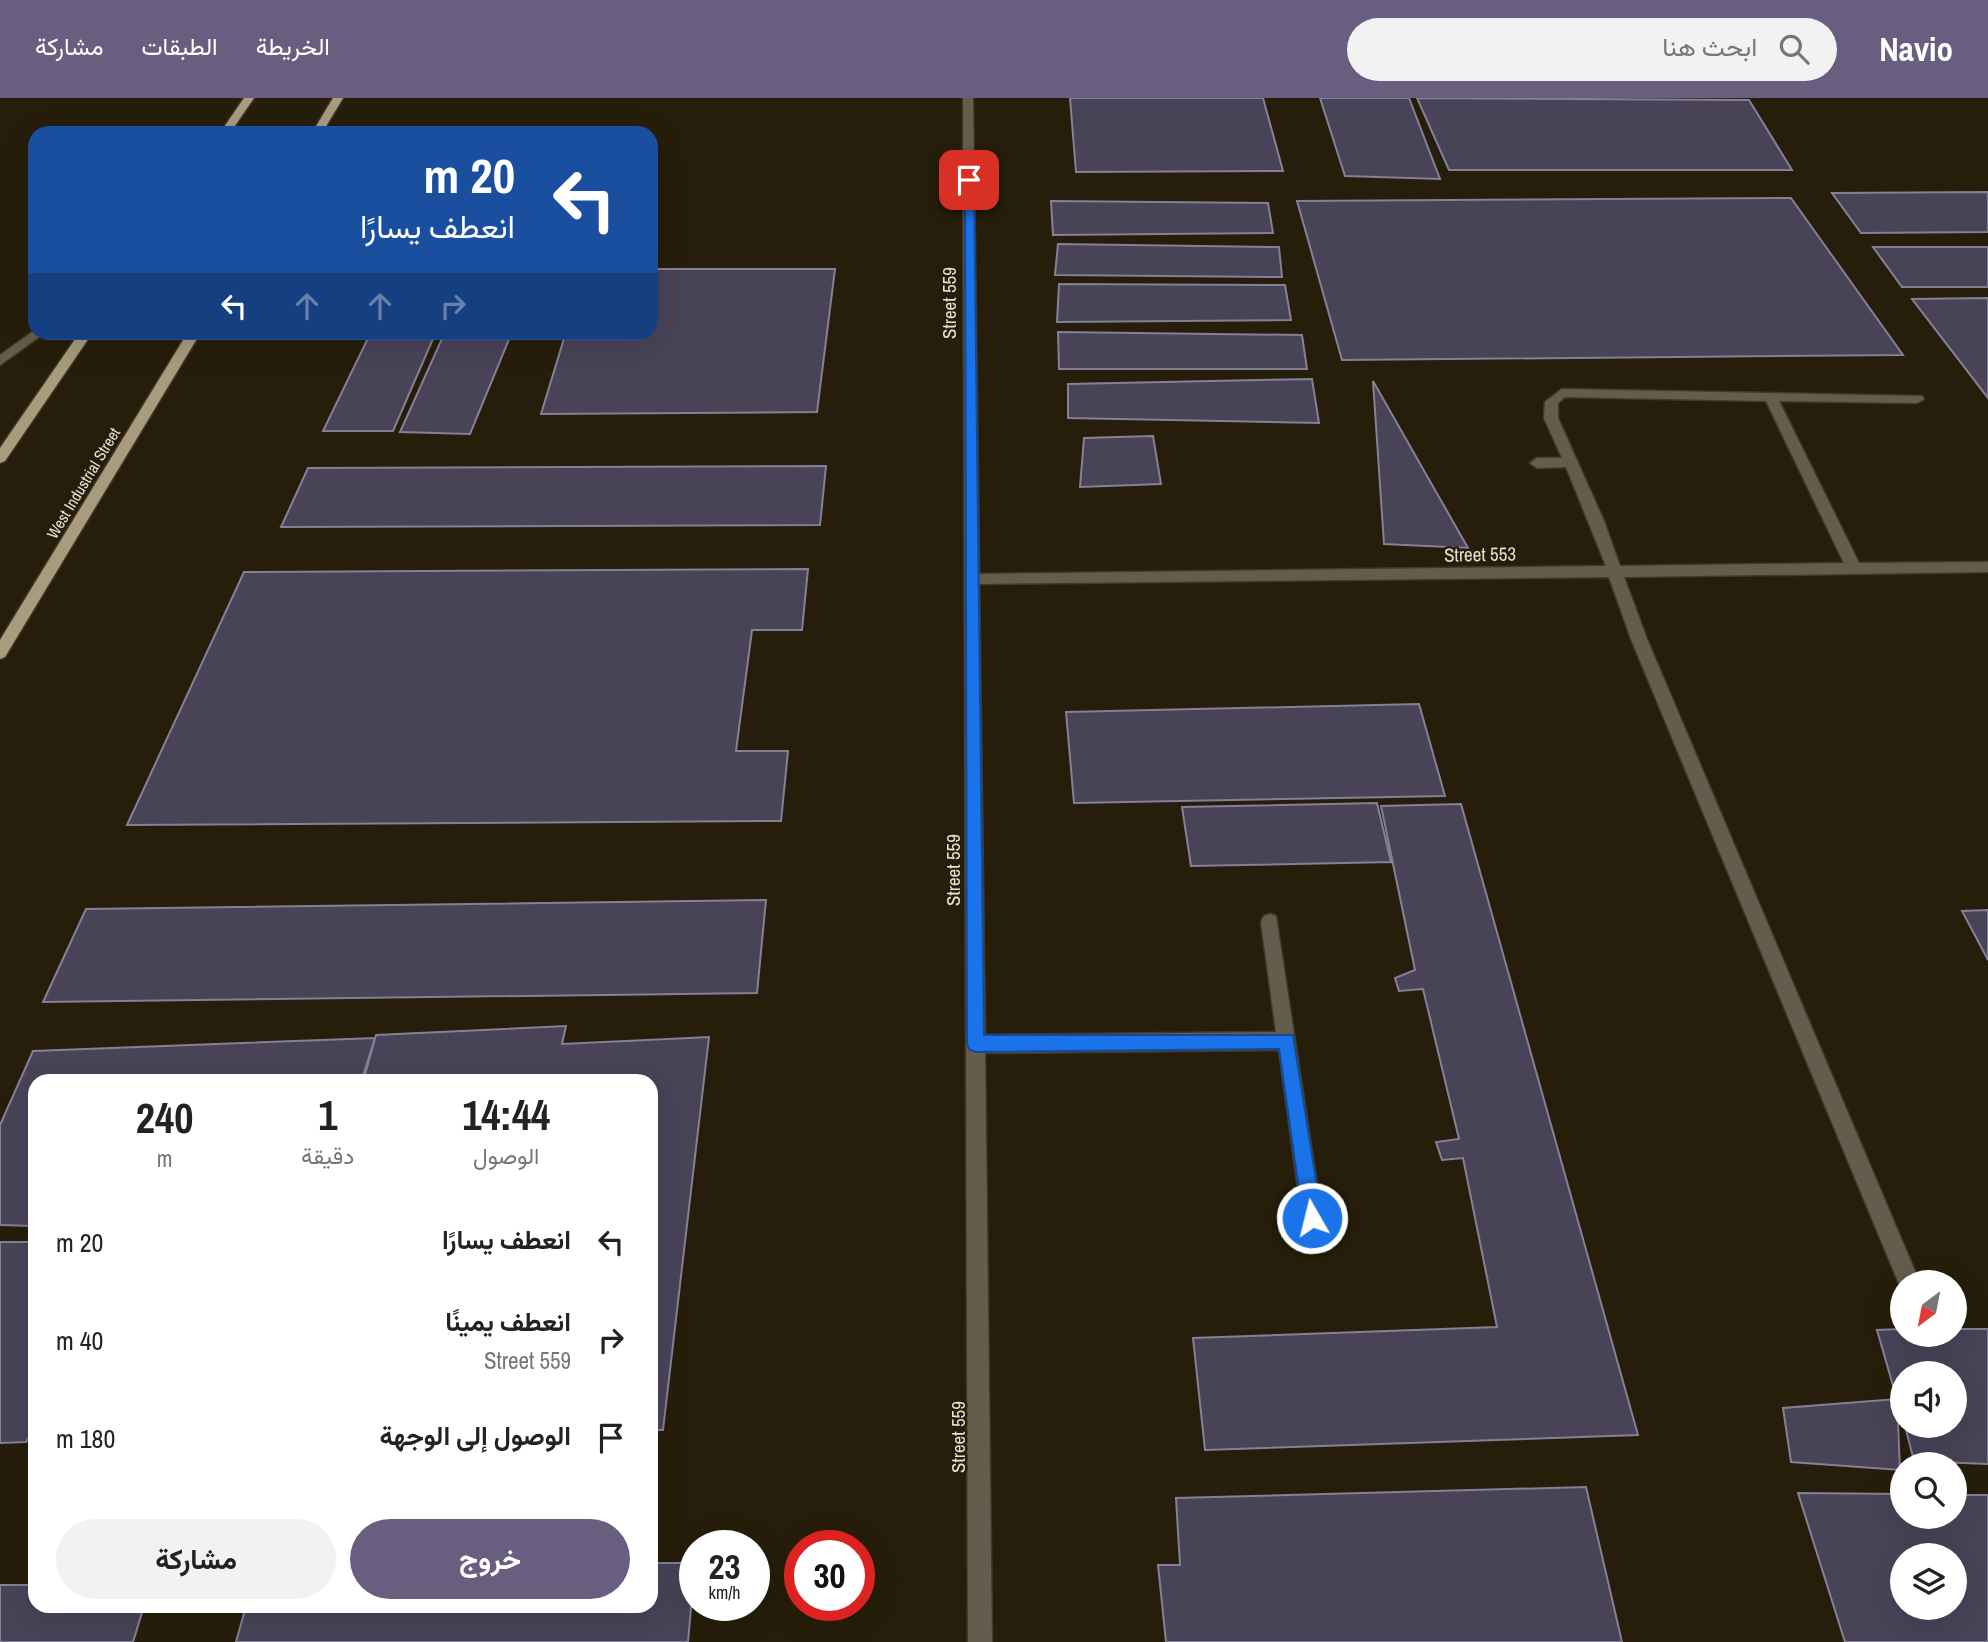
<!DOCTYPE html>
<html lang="ar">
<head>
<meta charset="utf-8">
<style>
  body { margin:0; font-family:"Archivo Narrow",Vazirmatn,sans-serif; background:#f2f2f2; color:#222; direction:rtl; height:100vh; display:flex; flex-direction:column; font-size:26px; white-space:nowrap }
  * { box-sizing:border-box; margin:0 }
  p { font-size:23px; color:#767676 }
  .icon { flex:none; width:38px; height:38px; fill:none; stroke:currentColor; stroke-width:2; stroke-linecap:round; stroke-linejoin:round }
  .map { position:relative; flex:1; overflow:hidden; direction:ltr }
  .side { position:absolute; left:28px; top:976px; width:630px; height:539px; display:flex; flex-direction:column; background:#fff; border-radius:21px; box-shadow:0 7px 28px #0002; direction:rtl }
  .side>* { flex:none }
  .guide { position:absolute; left:28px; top:28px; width:630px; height:214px; border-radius:21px; box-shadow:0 7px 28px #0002; direction:rtl; background:#1a4fa0; color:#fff; overflow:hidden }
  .needle { width:46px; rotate:212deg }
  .controls { position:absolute; left:1890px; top:1172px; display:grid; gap:14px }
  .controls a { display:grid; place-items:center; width:77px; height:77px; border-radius:50%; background:#fff; box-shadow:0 7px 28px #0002; font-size:35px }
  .speed { position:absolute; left:679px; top:1432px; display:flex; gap:14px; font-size:35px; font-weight:700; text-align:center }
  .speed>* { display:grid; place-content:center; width:91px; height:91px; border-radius:50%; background:#fff; box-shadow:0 7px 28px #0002; line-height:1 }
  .speed small { font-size:18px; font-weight:400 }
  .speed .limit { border:10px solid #d22; background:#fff; color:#111 }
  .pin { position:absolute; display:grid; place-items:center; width:60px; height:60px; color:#fff; margin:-30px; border-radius:14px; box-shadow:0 4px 10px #0006 }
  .me { position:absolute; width:77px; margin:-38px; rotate:352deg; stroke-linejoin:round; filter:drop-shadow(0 0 5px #0008) }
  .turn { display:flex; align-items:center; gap:24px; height:147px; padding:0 28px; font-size:32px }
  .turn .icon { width:91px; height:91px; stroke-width:2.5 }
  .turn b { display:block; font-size:49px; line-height:60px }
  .lanes { display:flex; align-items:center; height:66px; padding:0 28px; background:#0003; justify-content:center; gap:35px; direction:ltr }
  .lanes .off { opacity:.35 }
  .eta { display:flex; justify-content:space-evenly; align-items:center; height:119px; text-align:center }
  .eta b { font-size:42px; font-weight:700; line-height:49px }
  .button { display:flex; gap:14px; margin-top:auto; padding:14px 28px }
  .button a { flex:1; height:80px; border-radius:42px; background:#685f80; color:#fff; font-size:28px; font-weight:700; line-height:80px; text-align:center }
  .button a+a { background:#f2f2f2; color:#222 }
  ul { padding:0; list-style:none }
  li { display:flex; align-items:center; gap:21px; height:98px; padding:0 28px }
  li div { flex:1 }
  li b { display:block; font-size:26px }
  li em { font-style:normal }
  header { display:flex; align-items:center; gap:42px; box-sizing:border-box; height:98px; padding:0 35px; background:#685f80; color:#fff }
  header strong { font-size:33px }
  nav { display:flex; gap:38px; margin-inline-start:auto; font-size:24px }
  .search { width:490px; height:63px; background:#f2f2f2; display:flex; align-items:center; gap:18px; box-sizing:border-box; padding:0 24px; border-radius:38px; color:#767676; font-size:26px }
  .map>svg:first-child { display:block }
</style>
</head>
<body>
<header>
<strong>Navio</strong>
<div class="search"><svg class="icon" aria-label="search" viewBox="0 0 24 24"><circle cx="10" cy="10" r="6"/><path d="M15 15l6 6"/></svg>ابحث هنا</div>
<nav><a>الخريطة</a><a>الطبقات</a><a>مشاركة</a></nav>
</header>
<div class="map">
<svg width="1988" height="1544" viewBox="0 0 1988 1544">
  <rect width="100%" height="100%" fill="#261e0a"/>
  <path fill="#494358" stroke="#868097" stroke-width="2" fill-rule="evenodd" d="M1070,0H1263L1283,73L1076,74Z
    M1320,0H1409L1440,81L1345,78Z
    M1417,0L1749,2L1792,72H1449Z
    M1988,94V134L1861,135L1832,95Z
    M1791,100L1903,257L1342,262L1297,103Z
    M1051,103L1268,105L1273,135L1053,137Z
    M1058,146L1279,149L1282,179L1055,177Z
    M1873,149H1988V189H1902Z
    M651,171H835L817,314L541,316L566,234H651Z
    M1059,186L1285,187L1291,222L1057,224Z
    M1988,200V300L1912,201Z
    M371,234H436L393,333H323Z
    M445,234H512L470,336L400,334Z
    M1058,234L1302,237L1307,271H1059Z
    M1312,281L1319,325L1068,320V286Z
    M1373,283L1468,450L1384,446Z
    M1153,338L1161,386L1080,389L1084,340Z
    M826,368L820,427L281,429L308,370Z
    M808,471L802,532H752L736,653H788L781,723L127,727L244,474Z
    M1419,606L1445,698L1074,705L1066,614Z
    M1377,705L1391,764L1191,768L1182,709Z
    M1461,706L1638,1337L1205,1352L1193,1240L1497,1229L1463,1060L1442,1062L1436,1044L1459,1041L1423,891L1399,893L1395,880L1415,872L1381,708Z
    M766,802L757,895L43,904L86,811Z
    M1988,812V862L1962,813Z
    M566,928L562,946L709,939L663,1332H651V984H363L376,937Z
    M375,940L361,984H35V1128L0,1127V1027L33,953Z
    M0,1144H35V1329L26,1344L0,1345Z
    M1902,1231V1237H1955V1231H1988V1366L1914,1363L1905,1328H1955V1276H1902V1319L1877,1232Z
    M1897,1301L1900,1372L1791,1364L1783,1310Z
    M1586,1389L1622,1544H1166L1158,1467H1180L1176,1400Z
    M1798,1395L1902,1396V1419H1955V1397H1988V1544H1845ZM1902,1458H1955V1510H1902Z
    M651,1465H695L688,1544H236L246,1508H651Z
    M0,1487H35V1508H144L133,1544H0Z"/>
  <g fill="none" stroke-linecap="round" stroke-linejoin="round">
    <g stroke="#413926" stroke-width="3">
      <path id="minor" d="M963,0H973L979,476L1606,468L1566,369L1537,370L1530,365L1537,360H1562L1544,320L1545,304L1562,291L1922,298L1924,301L1917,305L1779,303L1859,465L1988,464V474L1624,479L1647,541L1920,1185H1902V1193L1631,541L1609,479L979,486L985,937L1276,934L1261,824L1264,818L1270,816L1276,818L1322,1120L1319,1127L1312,1130L1305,1127L1302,1120L1279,952L985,955L992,1544H968ZM1565,299L1766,303L1844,465L1620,468L1604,423L1558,320V305Z
        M35,232V234H46L0,267V257Z"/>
    </g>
    <g stroke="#413926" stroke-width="3">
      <path id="major" d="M244,0H254L230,35H220Z
        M333,0H343L322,35H312Z
        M80,234H93L5,363L0,365V350Z
        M188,234H201L5,559L0,561V542Z"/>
    </g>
    <use href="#minor" fill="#645d4e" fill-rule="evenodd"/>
    <use href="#major" fill="#a99b7d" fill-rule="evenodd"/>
  </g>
  <path fill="#1a73e8" stroke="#114b97" stroke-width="2" d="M965,80L974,82L984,937H1293L1322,1120L1319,1127L1312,1129L1305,1127L1303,1120L1279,951L975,954L969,951L967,946Z"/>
  <g text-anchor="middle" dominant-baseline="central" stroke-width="5" stroke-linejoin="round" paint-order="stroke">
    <g font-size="16" fill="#e5e0d4" stroke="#261e0a">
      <text transform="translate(83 385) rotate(-59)">West Industrial Street</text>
    </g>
    <g font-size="19" fill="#e5e0d4" stroke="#261e0a">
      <text transform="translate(949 205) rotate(-90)">Street 559</text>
      <text transform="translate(1480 456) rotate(-1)">Street 553</text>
      <text transform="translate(953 772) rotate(-90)">Street 559</text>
      <text transform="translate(958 1339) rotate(-90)">Street 559</text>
    </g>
  </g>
</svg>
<div class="controls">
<a><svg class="needle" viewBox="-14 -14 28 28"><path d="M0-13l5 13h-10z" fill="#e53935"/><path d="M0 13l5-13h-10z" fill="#767676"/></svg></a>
<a><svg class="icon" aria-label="sound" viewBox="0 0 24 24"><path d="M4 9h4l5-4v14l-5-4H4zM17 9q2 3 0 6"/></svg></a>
<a><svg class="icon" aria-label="search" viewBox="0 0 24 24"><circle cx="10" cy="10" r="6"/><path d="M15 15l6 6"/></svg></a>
<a><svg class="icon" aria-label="layers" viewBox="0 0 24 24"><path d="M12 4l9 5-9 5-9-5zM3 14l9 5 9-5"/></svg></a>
</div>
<div class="speed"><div>23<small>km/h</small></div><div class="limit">30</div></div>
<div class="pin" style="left:969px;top:82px;background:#d93025"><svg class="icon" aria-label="arrive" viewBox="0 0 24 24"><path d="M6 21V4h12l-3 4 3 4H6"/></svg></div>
<svg class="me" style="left:1312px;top:1120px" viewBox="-20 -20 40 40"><circle r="17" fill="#1a73e8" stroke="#fff" stroke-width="3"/><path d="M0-11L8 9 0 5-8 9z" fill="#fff"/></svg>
<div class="guide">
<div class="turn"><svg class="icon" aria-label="left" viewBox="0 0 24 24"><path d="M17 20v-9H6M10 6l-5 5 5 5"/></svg><div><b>20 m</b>انعطف يسارًا</div></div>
<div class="lanes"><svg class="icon" aria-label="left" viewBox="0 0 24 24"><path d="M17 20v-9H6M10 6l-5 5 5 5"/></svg><svg class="icon off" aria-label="ahead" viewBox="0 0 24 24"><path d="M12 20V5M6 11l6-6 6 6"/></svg><svg class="icon off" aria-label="ahead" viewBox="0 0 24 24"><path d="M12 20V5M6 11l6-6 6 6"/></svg><svg class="icon off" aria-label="right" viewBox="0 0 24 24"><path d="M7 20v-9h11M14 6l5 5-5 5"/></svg></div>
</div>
<section class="side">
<div class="eta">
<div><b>14:44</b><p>الوصول</p></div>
<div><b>1</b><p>دقيقة</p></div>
<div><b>240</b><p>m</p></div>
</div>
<ul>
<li><svg class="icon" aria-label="left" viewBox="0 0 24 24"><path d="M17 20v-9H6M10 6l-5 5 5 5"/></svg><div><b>انعطف يسارًا</b></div><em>20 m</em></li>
<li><svg class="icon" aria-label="right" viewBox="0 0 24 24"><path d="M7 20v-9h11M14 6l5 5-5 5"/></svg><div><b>انعطف يمينًا</b><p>Street 559</p></div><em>40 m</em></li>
<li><svg class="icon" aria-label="arrive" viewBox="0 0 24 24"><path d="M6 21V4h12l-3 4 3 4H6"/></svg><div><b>الوصول إلى الوجهة</b></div><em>180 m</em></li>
</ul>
<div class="button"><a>خروج</a><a>مشاركة</a></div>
</section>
</div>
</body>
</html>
